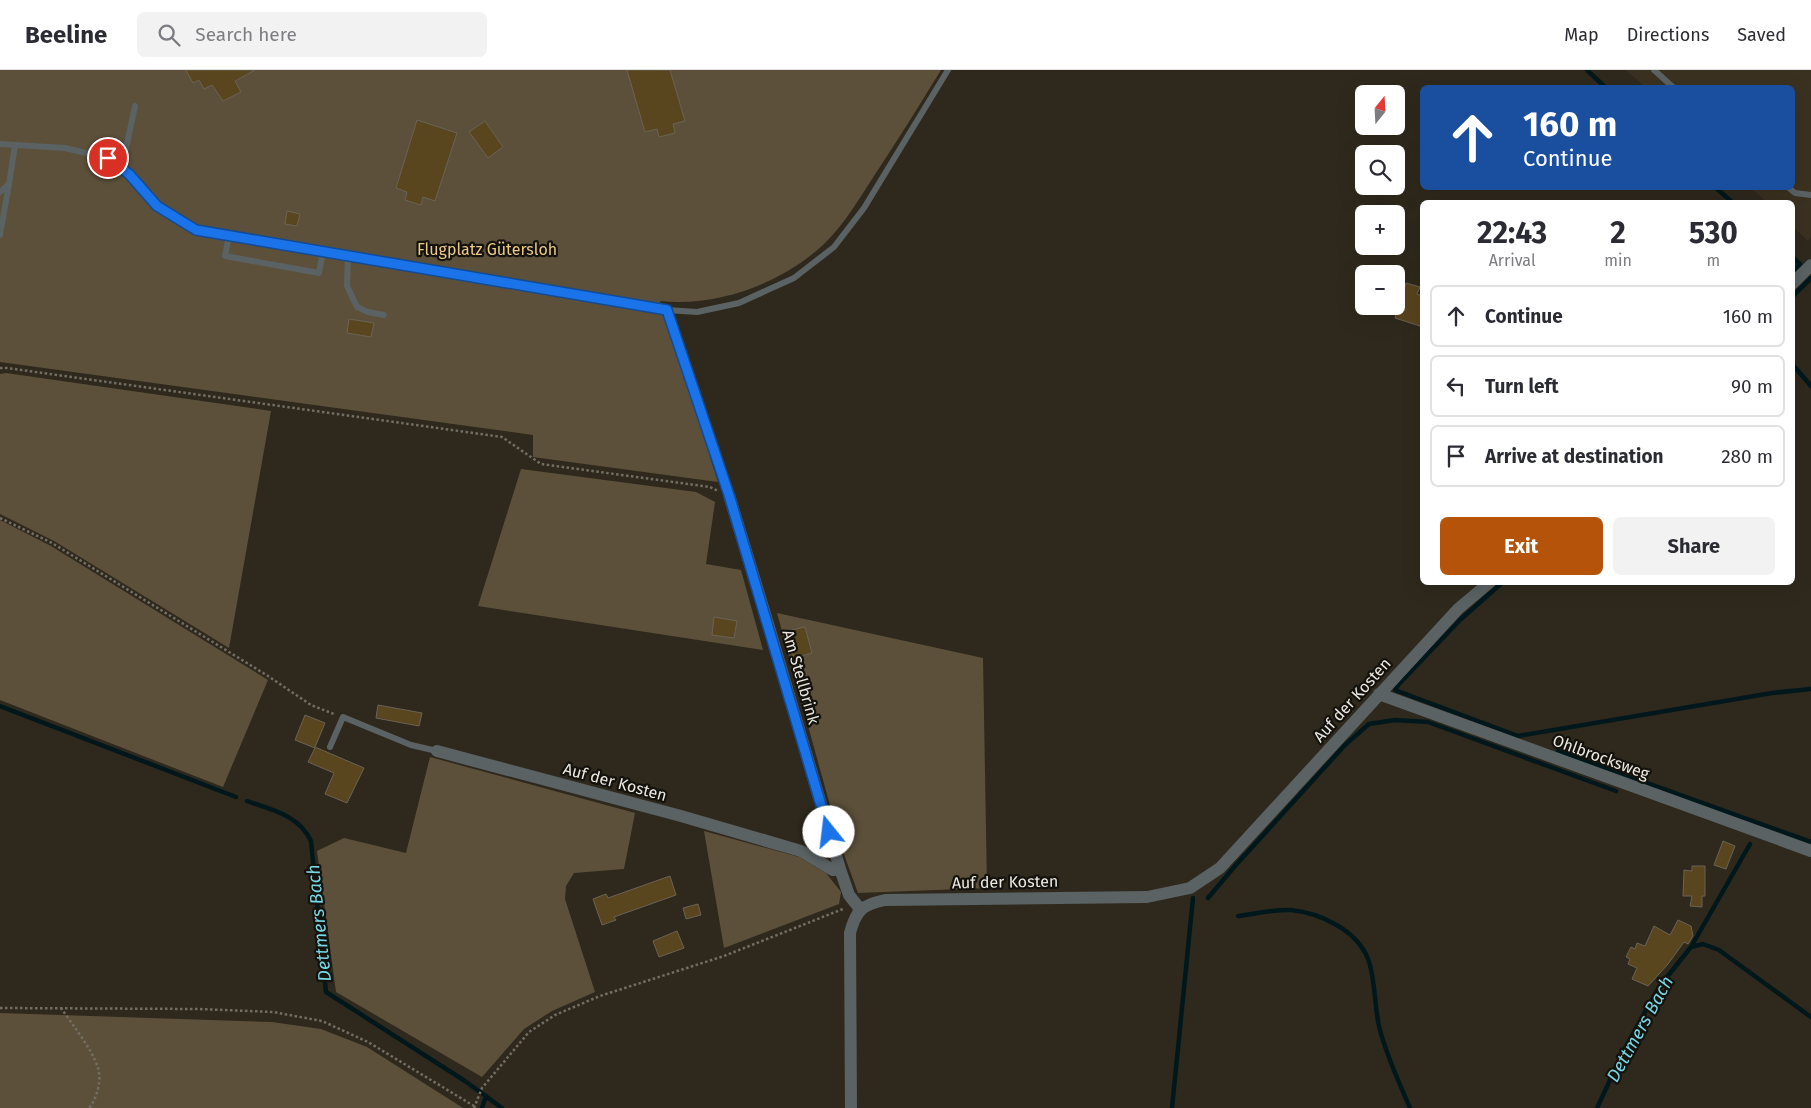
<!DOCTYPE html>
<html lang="en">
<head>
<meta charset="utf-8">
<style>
  body { margin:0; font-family:"Fira Sans",sans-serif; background:#f2f2f3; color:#2b2b33; height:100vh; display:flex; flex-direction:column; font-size:19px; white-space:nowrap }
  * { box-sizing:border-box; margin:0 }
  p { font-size:16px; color:#7c7c81 }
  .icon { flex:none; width:28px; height:28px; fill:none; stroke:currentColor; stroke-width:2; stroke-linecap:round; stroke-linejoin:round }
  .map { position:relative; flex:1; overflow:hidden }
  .sheet { position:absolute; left:1420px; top:130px; width:375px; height:385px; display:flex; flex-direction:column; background:#fff; border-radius:8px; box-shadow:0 5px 20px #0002 }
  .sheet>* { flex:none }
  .hud { position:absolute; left:1420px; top:15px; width:375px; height:105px; border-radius:8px; box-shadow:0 5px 20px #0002; background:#1a4fa0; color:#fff; overflow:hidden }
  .needle { width:32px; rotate:18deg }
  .fabs { position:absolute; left:1355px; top:15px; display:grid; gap:10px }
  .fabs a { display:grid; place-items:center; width:50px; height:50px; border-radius:8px; background:#fff; box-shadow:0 5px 20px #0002; font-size:25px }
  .pin { position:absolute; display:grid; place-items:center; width:42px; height:42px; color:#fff; margin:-21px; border:2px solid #fff; border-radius:50%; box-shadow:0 1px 5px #0007 }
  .me { position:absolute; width:55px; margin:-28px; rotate:344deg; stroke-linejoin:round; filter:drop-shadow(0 0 4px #0008) }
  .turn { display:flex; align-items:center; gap:18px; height:105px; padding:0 20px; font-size:22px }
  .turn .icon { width:65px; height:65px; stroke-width:2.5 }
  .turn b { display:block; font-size:35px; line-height:42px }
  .eta { display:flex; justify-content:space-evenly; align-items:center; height:85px; text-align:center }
  .eta b { font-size:30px; font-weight:700; line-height:35px }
  .cta { display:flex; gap:10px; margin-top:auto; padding:10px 20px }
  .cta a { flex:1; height:58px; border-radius:8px; background:#b45309; color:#fff; font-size:20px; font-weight:700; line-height:58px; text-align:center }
  .cta a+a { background:#f2f2f3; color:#2b2b33 }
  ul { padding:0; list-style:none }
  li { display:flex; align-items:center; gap:15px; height:62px; margin:0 10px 8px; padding:0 10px; border:2px solid #e1e1e2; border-radius:8px }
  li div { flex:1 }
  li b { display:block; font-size:19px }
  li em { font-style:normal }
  header { display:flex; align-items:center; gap:30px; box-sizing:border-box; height:70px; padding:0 25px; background:#fff; border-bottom:1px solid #e1e1e2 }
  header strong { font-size:24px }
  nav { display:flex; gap:28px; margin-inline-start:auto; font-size:18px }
  .search { width:350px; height:45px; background:#f2f2f3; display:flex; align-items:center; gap:12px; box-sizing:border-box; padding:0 18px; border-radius:8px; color:#7c7c81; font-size:19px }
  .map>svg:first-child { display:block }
</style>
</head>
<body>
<header>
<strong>Beeline</strong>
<div class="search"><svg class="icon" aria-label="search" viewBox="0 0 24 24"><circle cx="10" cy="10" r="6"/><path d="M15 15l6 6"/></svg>Search here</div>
<nav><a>Map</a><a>Directions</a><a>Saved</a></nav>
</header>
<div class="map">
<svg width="1811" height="1038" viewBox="0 0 1811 1038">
  <rect width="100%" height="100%" fill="#2f291d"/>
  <path fill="#3b3120" d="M1626,0H1811V167L1808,171L1793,157L1792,132H1767L1751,118H1792V18L1645,17Z"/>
  <path fill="#5c503a" d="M0,0H941C919,36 897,71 874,106C859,129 844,155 824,174C781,214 718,237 660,231L718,412L533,387V365L0,292Z
    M6,303L271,341L229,578L54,471L0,444V304Z
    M521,399L696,422L715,432L706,494L741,500L763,580L478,536Z
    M0,450L51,476L268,610L223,717L0,630Z
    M777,543L983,588L987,818L858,823L842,779Z
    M430,687L635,743L624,799L574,803L566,816L565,829L595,922L552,941L524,959L482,1007L336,922L317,781L344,768L406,783Z
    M704,761L799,787L826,803L841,822L839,834L724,878Z
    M0,943L272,952L321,959L367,977L463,1038H0Z"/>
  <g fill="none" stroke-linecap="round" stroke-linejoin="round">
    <path stroke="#00181c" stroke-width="4.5" d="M1587,0L1606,18
      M1716,118L1732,132
      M1792,187L1800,194L1792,202
      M1792,227L1811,208
      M1792,294L1811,316
      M1503,512L1461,549L1399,614L1395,620L1518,666L1772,623L1811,619
      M0,636L236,727
      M1558,681L1811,772
      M247,731C272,740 299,745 311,771L326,922L465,1011L502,1038
      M1208,828L1235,796L1345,675L1369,654L1395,650L1428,652L1616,721
      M1238,846C1255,844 1274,839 1291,840C1320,843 1357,860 1368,889C1376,910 1374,939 1380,960C1387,987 1399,1012 1410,1038
      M1691,877L1750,774
      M482,1038L486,1026
      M1172,1038L1193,828
      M1597,1038L1625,978L1659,917L1691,877L1703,874L1719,880L1811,947"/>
  </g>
  <path fill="#59451e" stroke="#6a6356" d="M186,0H255L235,11L241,22L223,31L212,15L204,19L199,10L193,13Z
    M627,0H670L685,51L673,54L675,63L659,67L657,59L645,62Z
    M417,50L457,63L435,131L423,127L421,135L405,130L407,122L396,118Z
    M485,51L503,77L488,88L469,62Z
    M287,141L300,144L297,156L285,154Z
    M1406,213L1420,217L1417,224L1422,226V249L1420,256L1395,248Z
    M349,249L374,253L371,267L347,263Z
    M714,547L737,551L734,568L712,565Z
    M805,557L812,583L794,588L787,561Z
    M378,635L422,643L419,656L376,648Z
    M305,645L325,653L315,677L364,698L347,733L325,724L334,703L308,692L315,678L295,670Z
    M1723,771L1735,776L1726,799L1714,795Z
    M1692,796H1705V826H1702V837L1690,836L1692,826H1683L1684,800L1692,801Z
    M670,806L676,825L614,847L616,850L602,855L593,829L606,824L608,828Z
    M698,834L701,845L686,849L683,838Z
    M1678,850L1691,856L1693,866L1688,874L1684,872L1668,894L1648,916L1632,909L1637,898L1628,894L1630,889L1626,887L1631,877L1635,879L1637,873L1645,876L1654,856L1670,865Z
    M677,861L684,878L659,887L653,871Z"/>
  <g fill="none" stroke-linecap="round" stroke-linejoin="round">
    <path stroke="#736e64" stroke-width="2.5" stroke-dasharray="2.5 2.5" stroke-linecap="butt" d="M0,298H7L502,367L541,394L710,417L718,421
      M0,448L52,473L268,606L311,635L334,644
      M0,938L199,939L273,942L322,951L368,972L474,1036
      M61,938C72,954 92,979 98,998C102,1009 97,1029 89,1038
      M474,1038L482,1018L529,962L555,945L600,926L724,886L843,839"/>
    <path stroke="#5a6263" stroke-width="6" d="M1654,0L1674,18
      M0,74L65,78L107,88L129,104L157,136L196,160L667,240L697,242L739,233L794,208L834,177L864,138L948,0
      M118,96L124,88L135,36
      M1789,118L1795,123L1811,125
      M0,122L9,114L15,75
      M0,165L9,114
      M229,165L225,186L319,203L323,181
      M348,186L347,216L357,237L368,242L384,245
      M667,240L729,425
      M330,677L343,647L411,675L437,681"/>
    <path stroke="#5a6263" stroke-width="12" d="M1792,214L1811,195
      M729,425L768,554L840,799L849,825L860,839
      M1379,624L1811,781
      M437,681L681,746L801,781L833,800L840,799
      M851,1038L850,863C856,840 862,835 885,830L1147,827L1190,818L1220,798L1458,539L1490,512"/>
  </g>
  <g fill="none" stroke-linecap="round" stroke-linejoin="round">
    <g stroke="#114b97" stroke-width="12">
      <path id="route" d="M108,88L129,104L157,136L196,160L667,240L729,425L829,762"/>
    </g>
    <use href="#route" stroke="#1a73e8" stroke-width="9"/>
  </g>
  <g text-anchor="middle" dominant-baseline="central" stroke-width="4.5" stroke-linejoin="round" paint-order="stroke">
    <g font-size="16" fill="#ecc988" stroke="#14120d">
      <text x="487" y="179">Flugplatz Gütersloh</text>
    </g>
    <g font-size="16" fill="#ede9e2" stroke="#14120d">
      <text transform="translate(801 607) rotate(74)">Am Stellbrink</text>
      <text transform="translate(1352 630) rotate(-48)">Auf der Kosten</text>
      <text transform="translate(1601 687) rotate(20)">Ohlbrocksweg</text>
      <text transform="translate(615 712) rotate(15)">Auf der Kosten</text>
      <text transform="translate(1005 812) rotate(-1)">Auf der Kosten</text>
    </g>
    <g font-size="18" font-style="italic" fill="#78d6e5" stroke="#14120d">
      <text transform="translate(319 853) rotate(-96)">Dettmers Bach</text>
      <text transform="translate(1640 959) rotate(-61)">Dettmers Bach</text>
    </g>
  </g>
</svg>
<div class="fabs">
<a><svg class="needle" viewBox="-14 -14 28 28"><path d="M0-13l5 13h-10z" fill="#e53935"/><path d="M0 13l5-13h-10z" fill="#7c7c81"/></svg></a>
<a><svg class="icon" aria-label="search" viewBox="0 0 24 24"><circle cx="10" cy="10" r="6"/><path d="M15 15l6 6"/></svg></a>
<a>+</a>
<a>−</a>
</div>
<div class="pin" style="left:108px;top:88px;background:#d93025"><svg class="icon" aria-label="arrive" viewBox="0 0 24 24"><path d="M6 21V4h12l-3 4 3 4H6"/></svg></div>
<svg class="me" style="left:829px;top:762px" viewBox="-20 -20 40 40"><circle r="19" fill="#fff"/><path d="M0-13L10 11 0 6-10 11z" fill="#1a73e8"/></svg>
<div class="hud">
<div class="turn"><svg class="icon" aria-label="ahead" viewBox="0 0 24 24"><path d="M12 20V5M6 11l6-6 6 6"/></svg><div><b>160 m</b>Continue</div></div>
</div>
<section class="sheet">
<div class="eta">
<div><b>22:43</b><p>Arrival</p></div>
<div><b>2</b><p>min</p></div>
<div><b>530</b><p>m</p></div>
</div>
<ul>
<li><svg class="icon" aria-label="ahead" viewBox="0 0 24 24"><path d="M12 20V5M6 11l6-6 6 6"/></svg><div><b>Continue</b></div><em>160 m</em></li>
<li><svg class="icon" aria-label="left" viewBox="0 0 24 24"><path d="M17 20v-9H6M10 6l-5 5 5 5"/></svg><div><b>Turn left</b></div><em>90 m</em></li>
<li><svg class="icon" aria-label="arrive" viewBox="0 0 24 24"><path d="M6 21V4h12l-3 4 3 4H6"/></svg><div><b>Arrive at destination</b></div><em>280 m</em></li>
</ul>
<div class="cta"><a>Exit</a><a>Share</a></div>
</section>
</div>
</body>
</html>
